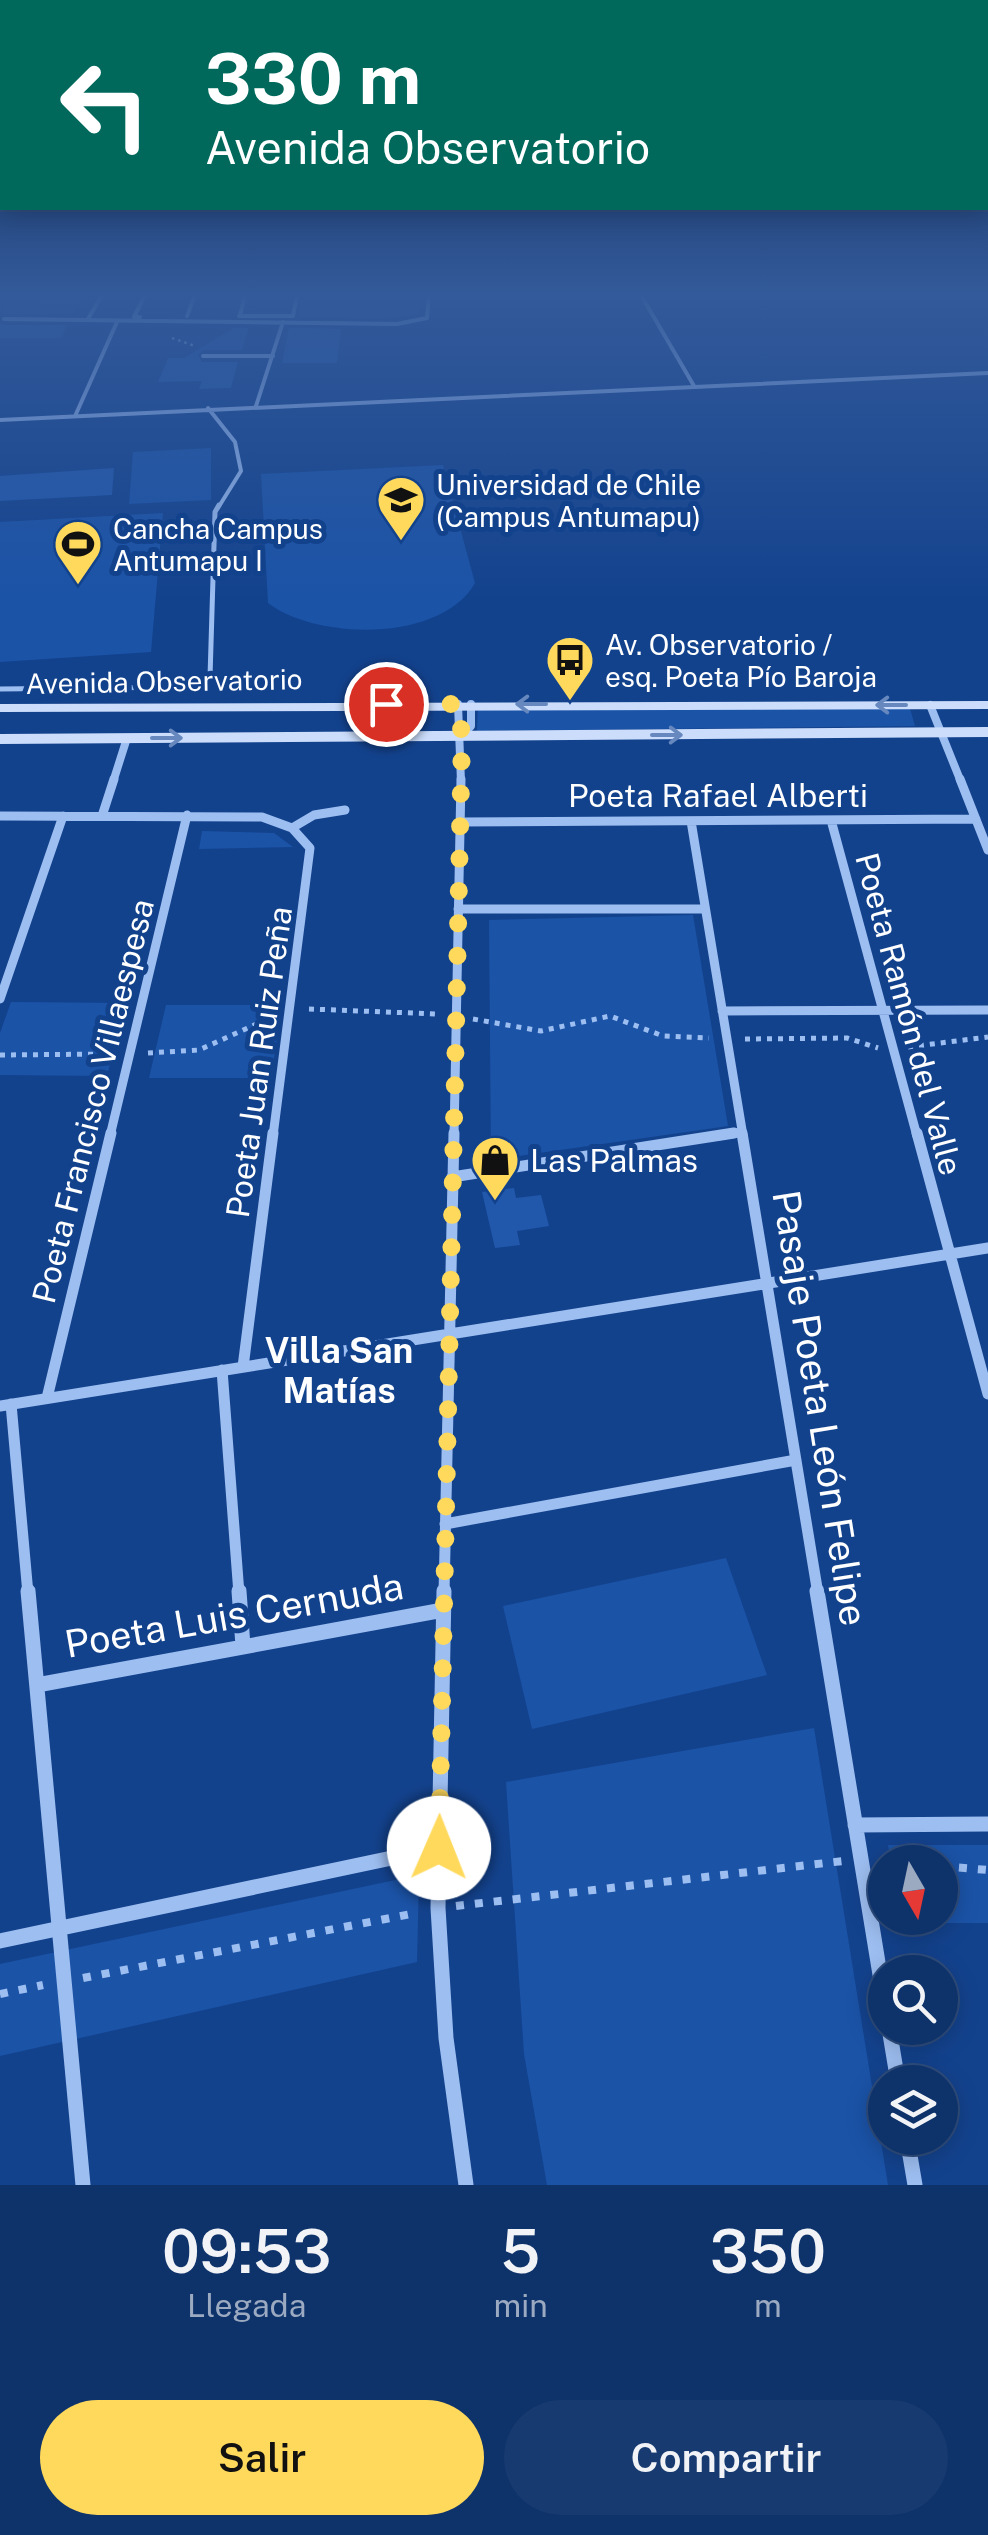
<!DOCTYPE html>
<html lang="es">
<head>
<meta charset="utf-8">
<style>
  body { margin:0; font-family:"Public Sans",sans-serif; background:#173a70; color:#f1f3f6; height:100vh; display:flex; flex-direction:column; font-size:38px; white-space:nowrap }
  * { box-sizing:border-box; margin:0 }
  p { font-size:32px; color:#9baac1 }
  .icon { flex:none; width:55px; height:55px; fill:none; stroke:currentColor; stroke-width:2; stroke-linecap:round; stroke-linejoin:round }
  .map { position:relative; height:2185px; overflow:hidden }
  .details { display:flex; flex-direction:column; background:#0e326a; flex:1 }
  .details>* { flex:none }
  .top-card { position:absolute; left:0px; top:0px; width:990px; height:210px; box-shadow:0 5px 25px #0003,0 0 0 2px #2e4d7e; background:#00695c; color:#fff; overflow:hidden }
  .needle { width:65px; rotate:171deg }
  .fabs { position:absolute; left:868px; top:1845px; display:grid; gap:20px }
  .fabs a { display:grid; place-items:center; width:90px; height:90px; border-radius:50%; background:#0e326a; box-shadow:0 5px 25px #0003,0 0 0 2px #2e4d7e; font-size:50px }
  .pin { position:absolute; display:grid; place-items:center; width:85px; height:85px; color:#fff; margin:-42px; border:5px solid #fff; border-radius:50%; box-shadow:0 2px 10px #0007 }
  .me { position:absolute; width:110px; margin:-55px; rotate:1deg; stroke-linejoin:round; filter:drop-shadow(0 0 8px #0008) }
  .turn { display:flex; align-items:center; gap:35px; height:210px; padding:0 40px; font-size:45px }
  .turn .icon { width:130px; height:130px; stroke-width:2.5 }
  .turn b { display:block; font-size:70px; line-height:85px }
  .eta { display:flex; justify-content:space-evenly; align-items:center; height:170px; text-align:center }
  .eta b { font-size:60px; font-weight:600; line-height:70px }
  .action { display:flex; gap:20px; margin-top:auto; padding:20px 40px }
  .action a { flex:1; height:115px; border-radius:60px; background:#ffd95c; color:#111; font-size:40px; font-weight:600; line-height:115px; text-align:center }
  .action a+a { background:#173a70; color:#f1f3f6 }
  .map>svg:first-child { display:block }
</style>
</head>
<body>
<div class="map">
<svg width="988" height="2185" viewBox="0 0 988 2185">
  <rect width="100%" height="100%" fill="#13428d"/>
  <path fill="#1b53a7" d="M211,448V500L129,504L133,452Z
    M443,465L475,583C441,643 316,640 268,603L261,474Z
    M163,513L151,652L0,662V522Z
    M478,705H909L915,726L477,731Z
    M202,831L274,833L293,847L199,849Z
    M693,915L728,1126L491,1160L489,920Z
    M11,1002L126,1003L107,1076L0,1075V1033Z
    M166,1005H282L271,1078H149Z
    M726,1558L767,1675L532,1729L503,1606Z
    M814,1728L888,2185H547L524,2054L506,1782Z
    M888,1845H988V1923H901L900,1918H940V1862H891Z
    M419,1875L417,1962L0,2056V1964Z"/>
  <path fill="#2158ac" d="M303,295H420L418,314L385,318L298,317Z
    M79,301L72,314H2L8,302Z
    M0,323L4,325H67L61,338H0Z
    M234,328H248L242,350H203L198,355L202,362H238L231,388L199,389L202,381L158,382L168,358H184Z
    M289,328L341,329L337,363H282Z
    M114,468L112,495L0,501V476Z
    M514,1188L516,1198L541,1195L549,1226L517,1231L520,1245L495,1248L482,1192Z"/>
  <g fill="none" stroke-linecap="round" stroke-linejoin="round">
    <path stroke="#9dbef1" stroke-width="2.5" stroke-dasharray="2.5 4" stroke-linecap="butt" d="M172,338L195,346"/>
    <path stroke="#9dbef1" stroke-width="5" stroke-dasharray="5 6" stroke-linecap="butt" d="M309,1009L438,1014
      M473,1019L541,1031L610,1016L663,1036L709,1038
      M745,1039L847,1038L878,1048
      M908,1047L988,1037
      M148,1053L199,1050L270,1018
      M0,1055L112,1054"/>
    <path stroke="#9dbef1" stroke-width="8" stroke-dasharray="8 11" stroke-linecap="butt" d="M884,1861L900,1862
      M940,1866L988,1870
      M456,1906L843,1861
      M83,1978L416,1913
      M0,1994L43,1985"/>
    <path stroke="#9dbef1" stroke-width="4" d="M641,295L694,386
      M187,316L195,295
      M239,316H293L297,295
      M240,316L245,295
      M140,317H134L145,295
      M4,319L397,324L427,318L429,295
      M88,319L102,295
      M203,356H273
      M256,406L283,322
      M208,408L235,442L241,471L218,508
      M76,414L117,322
      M0,420L988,373"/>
    <path stroke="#9dbef1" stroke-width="5" d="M0,689L188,687L210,677L215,512L219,505"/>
    <path stroke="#9dbef1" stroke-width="8" d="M458,704L461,782
      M930,705L961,782
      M462,736L471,726V704
      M113,782L127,738"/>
    <path stroke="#9dbef1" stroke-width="9" d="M960,779L988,850
      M0,816L262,817L292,828L310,848L273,1136
      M102,816L114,779
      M831,820L917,1136
      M691,821L743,1136
      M459,822L976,819
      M292,828L314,815L345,810
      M458,909H705
      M0,999L63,816
      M722,1011L988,1010
      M110,1136L187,815
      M454,1136L461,779
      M718,1136L742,1132"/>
    <path stroke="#9dbef1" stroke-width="11" d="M742,1133L818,1594
      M917,1133L988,1394
      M452,1177L734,1133
      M243,1367L273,1133
      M222,1370L239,1594
      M47,1398L111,1133
      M11,1404L28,1594
      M0,1406L988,1248
      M445,1524L796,1460
      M444,1594L454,1133"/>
    <path stroke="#9dbef1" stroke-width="15" d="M28,1591L83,2185
      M239,1591L243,1646
      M444,1591L438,1908L446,2038L466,2185
      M817,1591L885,2005
      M37,1685L443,1610
      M855,1825L988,1824
      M0,1941L439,1848
      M889,2028L898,2082
      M907,2138L915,2185"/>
    <path fill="#cbddfb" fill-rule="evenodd" d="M988,701V709L0,712V704Z
      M988,727V737L0,744V734Z"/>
  </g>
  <defs><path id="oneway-shaft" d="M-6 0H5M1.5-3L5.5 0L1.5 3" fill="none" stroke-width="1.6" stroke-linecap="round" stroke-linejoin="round" transform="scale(2.5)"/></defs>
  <g stroke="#6688be">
    <use href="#oneway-shaft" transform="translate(531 704) rotate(-180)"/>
    <use href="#oneway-shaft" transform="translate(891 705) rotate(-180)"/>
    <use href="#oneway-shaft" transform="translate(667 735)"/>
    <use href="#oneway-shaft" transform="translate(167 738)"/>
  </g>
  <linearGradient id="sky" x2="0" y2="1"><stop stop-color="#0a244e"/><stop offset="0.49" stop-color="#335a9a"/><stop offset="1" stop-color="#335a9a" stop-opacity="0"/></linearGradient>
  <rect width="988" height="601" fill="url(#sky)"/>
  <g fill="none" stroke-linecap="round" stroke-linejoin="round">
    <path stroke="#ffd95c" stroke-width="18" stroke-dasharray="0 32.4" d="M386,704H458L462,736L439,1848"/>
  </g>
  <defs>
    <g id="university-pin" transform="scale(2.5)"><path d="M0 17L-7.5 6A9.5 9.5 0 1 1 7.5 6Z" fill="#ffd95c" stroke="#13428d"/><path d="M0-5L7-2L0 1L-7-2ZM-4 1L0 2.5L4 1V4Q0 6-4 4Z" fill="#111"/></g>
    <g id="stadium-pin" transform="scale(2.5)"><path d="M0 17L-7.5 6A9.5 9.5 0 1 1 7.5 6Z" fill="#ffd95c" stroke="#13428d"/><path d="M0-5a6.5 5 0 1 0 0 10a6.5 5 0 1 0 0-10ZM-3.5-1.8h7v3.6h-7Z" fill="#111"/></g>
    <g id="bus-pin" transform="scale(2.5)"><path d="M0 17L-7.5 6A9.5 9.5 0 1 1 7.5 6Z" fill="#ffd95c" stroke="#13428d"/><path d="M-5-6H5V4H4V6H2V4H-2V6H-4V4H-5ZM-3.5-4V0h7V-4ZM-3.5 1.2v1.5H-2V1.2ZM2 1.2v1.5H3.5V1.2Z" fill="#111"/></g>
    <g id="shop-pin" transform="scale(2.5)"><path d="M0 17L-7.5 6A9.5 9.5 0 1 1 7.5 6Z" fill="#ffd95c" stroke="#13428d"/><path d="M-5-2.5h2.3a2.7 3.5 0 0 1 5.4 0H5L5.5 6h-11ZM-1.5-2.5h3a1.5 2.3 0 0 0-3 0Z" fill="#111"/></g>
  </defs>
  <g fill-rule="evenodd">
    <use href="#university-pin" x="401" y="500"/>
    <use href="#stadium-pin" x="78" y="544"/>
    <use href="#bus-pin" x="570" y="660"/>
    <use href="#shop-pin" x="495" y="1160"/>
  </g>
  <g text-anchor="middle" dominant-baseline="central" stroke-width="10" stroke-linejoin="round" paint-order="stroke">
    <g font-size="28" fill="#fff" stroke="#13428d" text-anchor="start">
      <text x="436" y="484">Universidad de Chile<tspan x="436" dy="32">(Campus Antumapu)</tspan></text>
      <text x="113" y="528">Cancha Campus<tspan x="113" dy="32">Antumapu I</tspan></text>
      <text x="605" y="644">Av. Observatorio /<tspan x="605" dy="32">esq. Poeta Pío Baroja</tspan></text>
    </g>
    <g font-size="28" fill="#fff" stroke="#13428d">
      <text transform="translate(164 681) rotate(-1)">Avenida Observatorio</text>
    </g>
    <g font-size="32" fill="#fff" stroke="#13428d">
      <text x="718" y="795">Poeta Rafael Alberti</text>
      <text transform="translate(909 1014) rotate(75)">Poeta Ramón del Valle</text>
      <text transform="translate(259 1062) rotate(-82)">Poeta Juan Ruiz Peña</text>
      <text transform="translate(93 1101) rotate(-76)">Poeta Francisco Villaespesa</text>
    </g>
    <g font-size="32" fill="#fff" stroke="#13428d" text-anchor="start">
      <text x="530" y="1160">Las Palmas</text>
    </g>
    <g font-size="35" font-weight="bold" fill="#fff" stroke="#13428d">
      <text x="339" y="1350">Villa San<tspan x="339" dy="40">Matías</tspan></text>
    </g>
    <g font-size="38" fill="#fff" stroke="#13428d">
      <text transform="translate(820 1408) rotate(81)">Pasaje Poeta León Felipe</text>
      <text transform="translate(234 1615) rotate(-10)">Poeta Luis Cernuda</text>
    </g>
  </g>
</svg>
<div class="fabs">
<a><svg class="needle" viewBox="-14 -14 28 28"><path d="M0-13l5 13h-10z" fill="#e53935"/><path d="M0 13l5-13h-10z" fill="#9baac1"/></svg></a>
<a><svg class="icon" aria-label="search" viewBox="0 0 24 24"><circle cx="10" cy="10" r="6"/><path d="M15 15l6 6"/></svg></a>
<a><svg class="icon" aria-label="layers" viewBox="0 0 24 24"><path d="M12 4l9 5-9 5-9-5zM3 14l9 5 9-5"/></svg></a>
</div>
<div class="pin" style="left:386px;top:704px;background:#d93025"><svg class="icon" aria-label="arrive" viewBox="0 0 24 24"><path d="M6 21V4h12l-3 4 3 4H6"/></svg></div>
<svg class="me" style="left:439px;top:1848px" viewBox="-20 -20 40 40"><circle r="19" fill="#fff"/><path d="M0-13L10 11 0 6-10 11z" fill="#ffd95c"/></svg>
<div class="top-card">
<div class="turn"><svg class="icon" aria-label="left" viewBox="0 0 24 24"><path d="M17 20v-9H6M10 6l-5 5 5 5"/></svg><div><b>330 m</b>Avenida Observatorio</div></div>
</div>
</div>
<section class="details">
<div class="eta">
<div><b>09:53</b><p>Llegada</p></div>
<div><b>5</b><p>min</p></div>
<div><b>350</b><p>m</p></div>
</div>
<div class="action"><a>Salir</a><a>Compartir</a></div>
</section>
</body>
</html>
